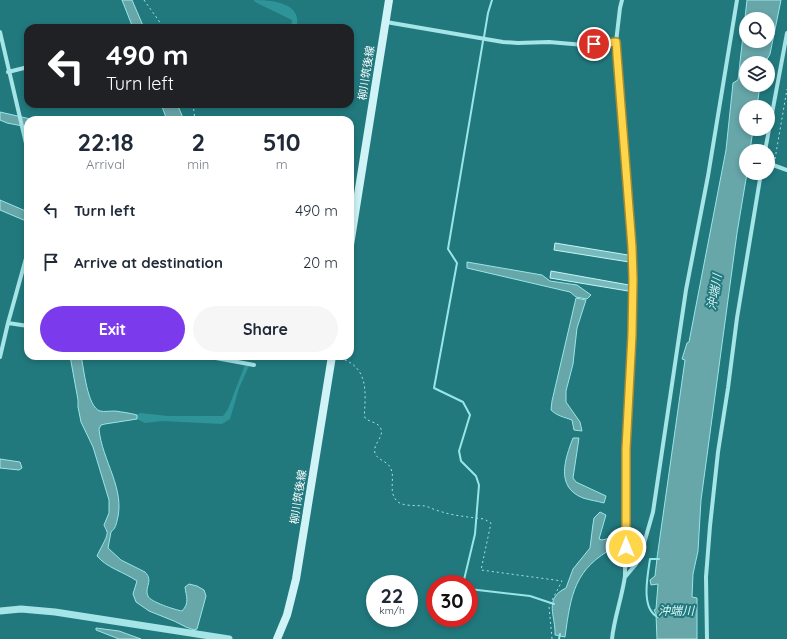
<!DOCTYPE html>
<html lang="en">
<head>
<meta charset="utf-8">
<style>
  body { margin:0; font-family:Quicksand,"Noto Sans JP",sans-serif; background:#f6f6f7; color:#1f2937; height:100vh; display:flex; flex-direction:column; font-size:15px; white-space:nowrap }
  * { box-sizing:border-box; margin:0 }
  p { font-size:13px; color:#747a83 }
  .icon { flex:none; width:22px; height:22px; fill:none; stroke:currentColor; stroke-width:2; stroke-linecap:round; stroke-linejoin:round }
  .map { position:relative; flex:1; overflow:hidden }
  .sheet { position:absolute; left:24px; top:116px; width:330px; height:244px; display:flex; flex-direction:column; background:#fff; border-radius:12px; box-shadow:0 2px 6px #0003 }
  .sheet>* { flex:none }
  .hud { position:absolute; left:24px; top:24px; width:330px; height:84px; border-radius:12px; box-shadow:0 2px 6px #0003; background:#202124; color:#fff; overflow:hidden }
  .tools { position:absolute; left:739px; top:12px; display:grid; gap:8px }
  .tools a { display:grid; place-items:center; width:36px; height:36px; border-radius:50%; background:#fff; box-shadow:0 2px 6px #0003; font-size:20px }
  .speed { position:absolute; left:366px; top:575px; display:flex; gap:8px; font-size:20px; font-weight:700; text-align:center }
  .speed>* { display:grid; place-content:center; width:52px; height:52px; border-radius:50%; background:#fff; box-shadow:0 2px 6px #0003; line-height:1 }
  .speed small { font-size:10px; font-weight:400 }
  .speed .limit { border:6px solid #d22; background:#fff; color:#111 }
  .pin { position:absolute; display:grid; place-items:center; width:34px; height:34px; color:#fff; margin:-17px; border:2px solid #fff; border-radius:50%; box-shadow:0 1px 4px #0007 }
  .me { position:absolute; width:44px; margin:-22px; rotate:0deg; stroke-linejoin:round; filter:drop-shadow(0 0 3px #0008) }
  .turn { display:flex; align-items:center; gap:14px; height:84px; padding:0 16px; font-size:18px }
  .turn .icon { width:52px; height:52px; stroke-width:2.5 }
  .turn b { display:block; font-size:28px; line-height:34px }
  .eta { display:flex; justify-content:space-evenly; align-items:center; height:68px; text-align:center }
  .eta b { font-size:24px; font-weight:800; line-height:28px }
  .cta { display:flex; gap:8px; margin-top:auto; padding:8px 16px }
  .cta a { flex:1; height:46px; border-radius:24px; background:#7c3aed; color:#fff; font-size:16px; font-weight:800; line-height:46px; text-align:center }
  .cta a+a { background:#f6f6f7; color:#1f2937 }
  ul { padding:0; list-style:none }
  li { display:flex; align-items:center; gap:12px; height:52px; padding:0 16px }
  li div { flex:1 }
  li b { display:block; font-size:15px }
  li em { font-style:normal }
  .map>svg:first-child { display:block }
</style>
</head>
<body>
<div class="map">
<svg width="787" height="639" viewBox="0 0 787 639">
  <rect width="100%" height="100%" fill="#21797e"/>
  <path fill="#2e9498" d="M254,0C272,0 304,3 296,28H291L292,20L255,2Z
    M245,365L249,366L239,388L230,419L222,424L162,421L145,423L137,419V415L140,413L168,416H223L228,409Z"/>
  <path fill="#67a6a9" stroke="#99e6e8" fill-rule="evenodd" d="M122,0H132L144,28H133Z
    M747,0H781L770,54L765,63H746V85H760L757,107H746V129H753L750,151H746L747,173L737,233L701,500L698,551L693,574L692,597L697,598V639H657L656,614L654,610L656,609L658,584L651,585L650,580L655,576L657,558L685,360L682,359L687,343L689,342L726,150L733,83L738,80ZM746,19H768V41H746Z
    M161,104H177L184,120H167Z
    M0,112L35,120H28V127L7,123L0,120Z
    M0,200L28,212V224L26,221L0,210Z
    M467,262L542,275L550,281L577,285L591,295L587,299L576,297L570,292L467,268Z
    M576,298L586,300L577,328L573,364L566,391V402L580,422L582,431L574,430L572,420C564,417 557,416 551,410L552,401Z
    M70,356H81C84,368 87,407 100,411C104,412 110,411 115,411C122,412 130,413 137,415V419L105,424L101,425L99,429C102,461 126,489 117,521C116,525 115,529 111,532L108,548L121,560L145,572C154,581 144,587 148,596C150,602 176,610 182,611C190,603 186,596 185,587L189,584L197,586L204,590L206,596L197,629L194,630L186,627L174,621L149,611L136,602L133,594L137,581C124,572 107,568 97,556C99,551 107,538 107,534C108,532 105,528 104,525L109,513V500L93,447L81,422L78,407V400Z
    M573,438H579L573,478L576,482L606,496L604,503C597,501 589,500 583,498C555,487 565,459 573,438Z
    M0,459L20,462L22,468L19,470L0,468Z
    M600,512L606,515L599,539L602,540L615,537V547C574,569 571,594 565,637L555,635C556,616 543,599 566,588L573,569L590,548L593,524L594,518Z
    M96,628L119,631L141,639H119L96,630Z"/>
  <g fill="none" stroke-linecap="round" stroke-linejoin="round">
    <path stroke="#99e6e8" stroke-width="2" d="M484,37L488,13L492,0
      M613,543L620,539
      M463,584L475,534L479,485L476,476L461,461L459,451L470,415L463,402L434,388L457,263L448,249L483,41
      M469,589L530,596L554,604
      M658,617C640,609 648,574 650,559H659
      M559,639L560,634"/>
  </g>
  <path fill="#77babd" stroke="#c9f4f5" d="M555,243L628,255L629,262L554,250Z
    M551,271L629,285L628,291L550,278Z"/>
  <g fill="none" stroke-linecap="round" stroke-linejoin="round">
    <path stroke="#a5e4e7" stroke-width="1" stroke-dasharray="2 3" stroke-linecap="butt" d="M144,0L159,21L162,28
      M193,104L195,120
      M775,159L787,89
      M340,358C362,365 366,381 365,403C365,408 364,413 365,418C369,422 377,422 380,427C386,436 372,444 375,453C377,460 387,461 390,467C396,477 388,490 396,500C401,507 416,505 425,506C430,507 434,510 439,511C454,516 469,517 484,519L491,523L481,570L562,581L549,606L552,639"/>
    <path stroke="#a5e4e7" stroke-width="4" d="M386,22L503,42L518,43L549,42L584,45L616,42
      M0,32L28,152
      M8,72L28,67
      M765,151L787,33
      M768,170L773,165L787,170
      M760,176H765L766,173
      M8,323L28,326
      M205,356L254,365
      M0,357L8,323L28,251
      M626,576L636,564L641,554L653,512L686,290L708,176L737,0
      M612,639C614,618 622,598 625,576V480L632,335L633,279L632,247L616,42L620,8L622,0
      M707,639L706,577L710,526L718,452L728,388L737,318L761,173"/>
    <path stroke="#a5e4e7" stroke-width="7" d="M0,611L21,609L55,612L229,639"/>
    <path stroke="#cff3f6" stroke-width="8" d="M350,245L389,0
      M277,639L287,615L296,579L332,356"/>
  </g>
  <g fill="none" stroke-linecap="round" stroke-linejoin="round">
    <g stroke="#a68a30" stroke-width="10">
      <path id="route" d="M594,44L616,42L632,247L633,279L632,335L626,449V547"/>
    </g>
    <use href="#route" stroke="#ffd54a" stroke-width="7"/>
  </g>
  <g text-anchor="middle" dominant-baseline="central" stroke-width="4" stroke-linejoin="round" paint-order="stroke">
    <g font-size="11" fill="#fff" stroke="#21797e">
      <text transform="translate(366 73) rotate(-81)">柳川筑後線</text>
      <text transform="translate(298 497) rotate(-81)">柳川筑後線</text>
    </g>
    <g font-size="12" font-style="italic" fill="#dbf6f7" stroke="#21797e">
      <text transform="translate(714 292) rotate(-80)">沖端川</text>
      <text x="676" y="610">沖端川</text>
    </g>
  </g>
</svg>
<div class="tools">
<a><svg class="icon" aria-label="search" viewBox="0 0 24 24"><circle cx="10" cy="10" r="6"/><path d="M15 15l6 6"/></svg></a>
<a><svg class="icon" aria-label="layers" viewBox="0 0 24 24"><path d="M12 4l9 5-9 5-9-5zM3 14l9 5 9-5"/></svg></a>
<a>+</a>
<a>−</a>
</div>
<div class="speed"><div>22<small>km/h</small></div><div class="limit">30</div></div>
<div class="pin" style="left:594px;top:44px;background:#d93025"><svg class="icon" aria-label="arrive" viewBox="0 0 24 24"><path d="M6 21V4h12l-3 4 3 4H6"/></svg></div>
<svg class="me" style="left:626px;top:547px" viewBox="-20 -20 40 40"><circle r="17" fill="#ffd54a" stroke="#fff" stroke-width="3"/><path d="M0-11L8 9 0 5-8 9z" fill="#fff"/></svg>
<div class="hud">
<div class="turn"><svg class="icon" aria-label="left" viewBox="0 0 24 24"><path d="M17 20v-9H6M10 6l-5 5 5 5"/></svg><div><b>490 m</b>Turn left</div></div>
</div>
<section class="sheet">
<div class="eta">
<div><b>22:18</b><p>Arrival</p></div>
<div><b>2</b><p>min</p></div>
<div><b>510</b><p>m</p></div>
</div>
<ul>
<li><svg class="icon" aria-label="left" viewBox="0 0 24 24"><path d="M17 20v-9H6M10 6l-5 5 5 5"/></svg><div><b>Turn left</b></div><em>490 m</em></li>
<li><svg class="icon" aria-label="arrive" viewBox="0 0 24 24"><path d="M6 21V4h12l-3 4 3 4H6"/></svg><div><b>Arrive at destination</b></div><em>20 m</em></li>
</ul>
<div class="cta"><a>Exit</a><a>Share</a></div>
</section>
</div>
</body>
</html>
